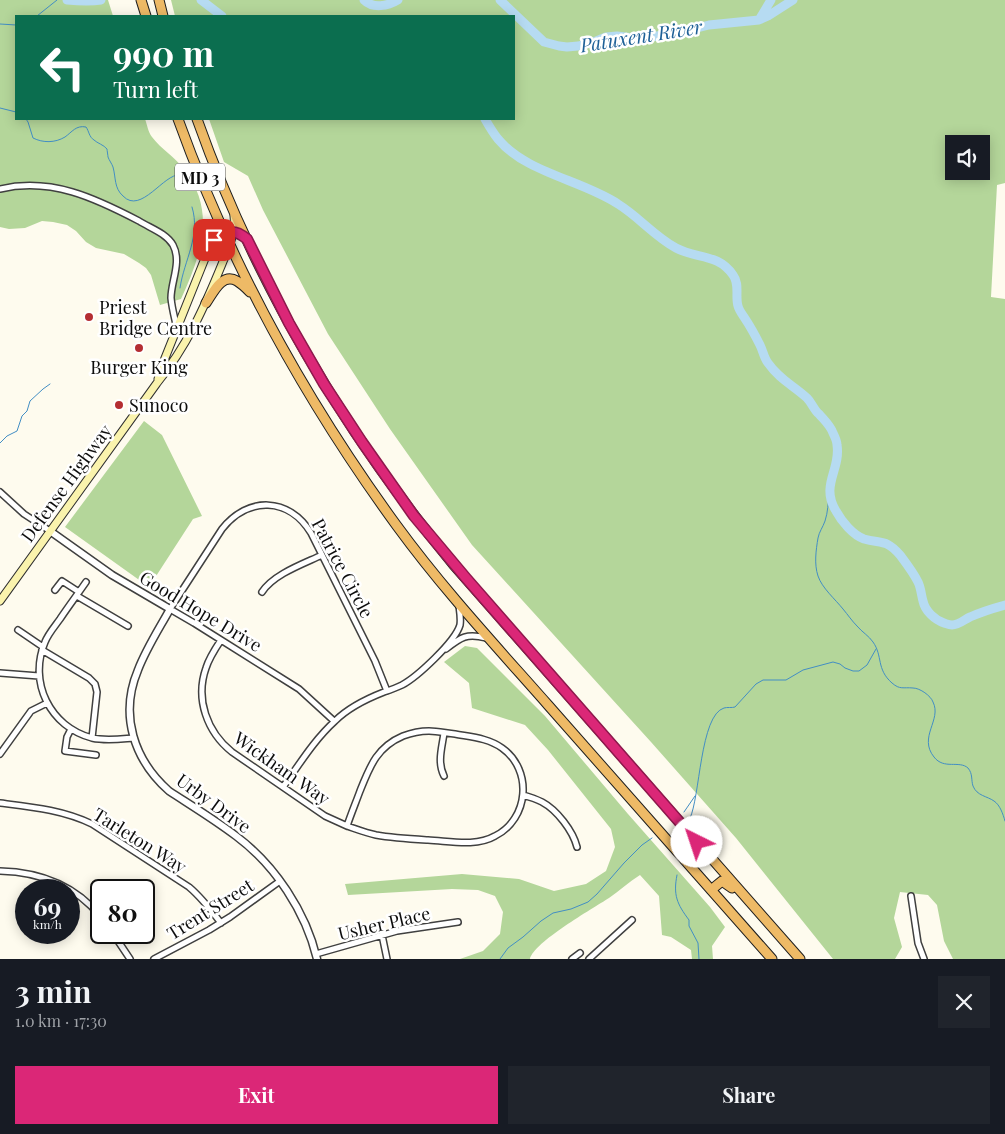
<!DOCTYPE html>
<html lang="en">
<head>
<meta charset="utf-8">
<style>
  body { margin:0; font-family:"Playfair Display",serif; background:#20242c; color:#f1f3f6; height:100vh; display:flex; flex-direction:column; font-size:19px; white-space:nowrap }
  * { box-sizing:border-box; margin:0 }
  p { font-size:16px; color:#9ea1a6 }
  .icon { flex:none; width:28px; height:28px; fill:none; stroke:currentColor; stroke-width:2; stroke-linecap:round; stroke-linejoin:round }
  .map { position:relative; height:959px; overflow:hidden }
  .details { display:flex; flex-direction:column; background:#171b24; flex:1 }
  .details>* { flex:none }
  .hud { position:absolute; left:15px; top:15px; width:500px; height:105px; border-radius:0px; box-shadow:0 2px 12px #0003; background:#0b6e4f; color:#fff; overflow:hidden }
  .tools { position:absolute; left:945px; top:135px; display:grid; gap:10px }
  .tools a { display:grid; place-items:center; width:45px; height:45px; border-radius:0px; background:#171b24; box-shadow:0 2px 12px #0003; font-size:25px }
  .speed { position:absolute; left:15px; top:879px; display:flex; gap:10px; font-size:25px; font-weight:700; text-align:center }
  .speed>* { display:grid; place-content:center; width:65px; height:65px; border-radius:50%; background:#171b24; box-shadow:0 2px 12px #0003; line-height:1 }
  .speed small { font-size:12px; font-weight:400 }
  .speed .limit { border:2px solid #111; border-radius:8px; background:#fff; color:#111 }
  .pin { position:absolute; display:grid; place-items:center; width:42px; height:42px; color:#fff; margin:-21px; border-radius:10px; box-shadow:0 2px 8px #0006 }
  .me { position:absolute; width:55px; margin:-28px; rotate:319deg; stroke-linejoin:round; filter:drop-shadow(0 0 4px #0008) }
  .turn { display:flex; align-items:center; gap:18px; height:105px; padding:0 15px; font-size:22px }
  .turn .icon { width:65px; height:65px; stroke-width:2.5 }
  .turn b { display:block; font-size:35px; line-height:42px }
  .round { display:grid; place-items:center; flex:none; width:52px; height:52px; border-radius:0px; background:#20242c }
  .summary { display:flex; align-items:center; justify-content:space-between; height:85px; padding:0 15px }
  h1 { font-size:30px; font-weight:700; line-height:38px }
  .button { display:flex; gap:10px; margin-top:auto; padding:10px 15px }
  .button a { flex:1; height:58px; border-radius:0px; background:#db2777; color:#fff; font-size:20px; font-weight:700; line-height:58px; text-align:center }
  .button a+a { background:#20242c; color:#f1f3f6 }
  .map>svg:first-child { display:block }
</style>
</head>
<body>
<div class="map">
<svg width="1005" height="959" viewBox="0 0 1005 959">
  <rect width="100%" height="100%" fill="#fefbee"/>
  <path fill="#b4d69a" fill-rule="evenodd" d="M0,0H108L113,16H16V119H145C147,124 148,132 152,137C161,149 175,157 184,169C217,212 201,255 181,299L160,305L151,275L146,268L139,263L124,254L96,248L86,242L76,231L67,225L53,222L42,221L25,228L9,229L0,227Z
    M171,0H1005V183L997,185L991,297L1005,299V959H953L944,941L937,905L928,895L900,892L894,918L902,947L895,959H833L736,838L651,742L472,545L390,429L328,334L263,210L248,176L224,162L209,119H514V16H175ZM954,144H981V171H954Z
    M144,421L162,435L202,516L193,519L149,587L65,527Z
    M465,646L477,648L545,716L628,814L710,907L725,927L712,946L713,959H692L691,950L671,937L662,935L659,896L640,875C629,882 619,891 609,898C592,909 534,942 530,959H460L483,951L500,934L503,912L495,896L478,890L452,889L348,895L345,884L462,874L519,879L554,891L586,884L606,871L615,847L611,829L548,750L525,725L472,708L469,683L444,662Z"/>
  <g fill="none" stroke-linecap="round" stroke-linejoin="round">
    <path stroke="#428ec4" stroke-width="1" d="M37,16L57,0
      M0,24L16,25
      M0,108L16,112
      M26,119L28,122L33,138C43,143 55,143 65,137C72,132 76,125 86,127C89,131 89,137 94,140C97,143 104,145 107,149C107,150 108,156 108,157C109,160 112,164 113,167C116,178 114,188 123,196C141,215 164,173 180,175L183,182
      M180,288C184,260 201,236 192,207
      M0,443L7,436L17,431L22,416L27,411L30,401L43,389L50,384
      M829,495C828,503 828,512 825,521C823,527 819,532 818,538C816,550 814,564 818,576C822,588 835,599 843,609C848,615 852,621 857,626C862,632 869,636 873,642C883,656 876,669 892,683C900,690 903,687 913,688C920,688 931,696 933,702C942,720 918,737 934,757C944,770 959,760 968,768C973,774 971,780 973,786C977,796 987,796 994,801C1000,805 1003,814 1005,821
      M684,812L695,796
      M690,818C700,798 700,715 724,708C727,707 732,708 735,707L756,684L763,680H786L803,670L833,662L840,664L845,668L853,671H859L867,665L876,649
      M677,875C673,895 677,904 689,920V926L698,943L699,959
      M500,959L508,948L523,937L541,921L553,913L571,909L588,902L597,894L624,863L642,845L652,838"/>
    <path stroke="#b6dbf2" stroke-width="9" d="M67,0C78,1 89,2 101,0
      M201,0L222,16
      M364,0C373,9 388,6 398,0
      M500,0L544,42L559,46L567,47L578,46L594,42L606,37L617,36L641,39L689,30L709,25L759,20L768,16L793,0
      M759,20L771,0
      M485,119C489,126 493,133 498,139C526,173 582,180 618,204C639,217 654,236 676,248C696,259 718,253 733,275C740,284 735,296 738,306C739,310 742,314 744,317C750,326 755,335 760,345C763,351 764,358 768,363C780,380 793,385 807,398C812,403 814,410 819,414C825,421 830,425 833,433C835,437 837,441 837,445C841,470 820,485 836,511C842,522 853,535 864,539C882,544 886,539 900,555C906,563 913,572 918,582C921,588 921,594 923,601C925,611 935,620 944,623C947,624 949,625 952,625C959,625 965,619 970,617C981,612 994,608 1005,605"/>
    <g stroke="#404040" stroke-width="8">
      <path id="minor" d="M0,189C51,177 95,198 139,221C150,228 166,233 173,245C182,262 171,281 171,298C172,309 175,319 177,329L189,335
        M0,492L24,514L50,531
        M86,582C77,595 68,607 60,619C55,626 48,634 45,642C28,682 50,727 92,738C106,741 120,739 134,738
        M55,590L62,581L79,592
        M262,592C274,574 303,564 322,555
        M77,596L128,626
        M18,630L43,647
        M221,640C215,649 209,658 206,668C195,699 207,732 232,752L325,816L347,826C351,814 356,802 360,791C370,766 377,747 403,736C411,733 420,731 429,731C437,731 446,733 455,734C471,737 488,738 502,748C533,770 529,819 495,836C476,847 450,841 428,840C411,839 393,838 376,835C366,833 356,829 347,826
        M446,649C461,637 467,633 486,638
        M42,650L89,678L95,684L97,692L92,738
        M0,673L39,676
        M334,721L299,689L194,623L170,609L222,529C248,496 289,497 311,533L375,661L387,691
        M71,729L67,737L65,751L96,755
        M0,754L31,711L47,703
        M444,776C437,762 442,748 444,733
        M283,787C299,765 314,740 335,721C349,707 366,699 384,692C390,690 396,688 402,685C417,677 455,642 460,625C461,619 460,613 459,606
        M523,795C530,797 536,799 542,802C557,810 573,831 577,847
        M0,803C32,807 63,810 92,824L189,887C202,898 211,910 221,923
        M0,871C40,872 76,886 101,917
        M911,896L918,943L924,959
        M112,932L130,959
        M382,935L387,959
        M316,954L397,931L458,922
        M154,959L209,930L230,917L280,881
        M572,959L580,953
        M589,959L632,920"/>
    </g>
    <g stroke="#404040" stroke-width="9">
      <path id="tertiary" d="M50,531L112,575L170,609C159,629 146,649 138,670C119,715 134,760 169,791C192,806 215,820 236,836C275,865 306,912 317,959"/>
    </g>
    <g stroke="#2f2f2f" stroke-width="9">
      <path id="secondary" d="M158,379L163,363L210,246L214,240L225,234
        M0,601L157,383C187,346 204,308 222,264C228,249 236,233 234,216"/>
    </g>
    <g stroke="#1e1e1e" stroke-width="11">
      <path id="trunk" d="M141,0L146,16
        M159,0L163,16
        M178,119C231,266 305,400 397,526C443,589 496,646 548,705C623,790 697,874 772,959
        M197,119C254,280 344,432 453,564L800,959
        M225,234C234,232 239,232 247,239
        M206,303C213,293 222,272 237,281C242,284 246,288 250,292
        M711,890L722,881L732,888"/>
    </g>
    <use href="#minor" stroke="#fff" stroke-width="5"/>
    <use href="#tertiary" stroke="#fff" stroke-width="6"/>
    <use href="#secondary" stroke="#faf3ad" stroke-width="7"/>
    <use href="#trunk" stroke="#eeba66" stroke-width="9"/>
  </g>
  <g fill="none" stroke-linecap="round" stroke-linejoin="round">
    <g stroke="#8e194d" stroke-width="12">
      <path id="route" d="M214,240C226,231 234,228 247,239L289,323L324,384L362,442L414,516L466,578L697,842"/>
    </g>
    <use href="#route" stroke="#db2777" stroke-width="9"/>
  </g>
  <g fill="#b42e32" stroke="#fff" stroke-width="2">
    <circle cx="89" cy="317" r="5"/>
    <circle cx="139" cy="348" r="5"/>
    <circle cx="119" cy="405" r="5"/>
  </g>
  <g text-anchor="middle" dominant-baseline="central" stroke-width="5" stroke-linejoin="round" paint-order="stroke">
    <rect fill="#fff" stroke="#565656" stroke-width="1" x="175" y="163.5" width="50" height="27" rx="4"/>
    <g font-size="16" font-weight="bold" fill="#0d0d0d">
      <text x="200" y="177">MD 3</text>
    </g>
    <g font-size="18" fill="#0d0d0d" stroke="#fff" text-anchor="start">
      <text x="99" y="307">Priest<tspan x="99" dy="21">Bridge Centre</tspan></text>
      <text x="139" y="367" text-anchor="middle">Burger King</text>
      <text x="129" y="405">Sunoco</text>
    </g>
    <g font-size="18" fill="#0d0d0d" stroke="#fff">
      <text transform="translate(66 483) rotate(-54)">Defense Highway</text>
      <text transform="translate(343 568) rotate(62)">Patrice Circle</text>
      <text transform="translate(201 611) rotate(31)">Good Hope Drive</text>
      <text transform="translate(282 768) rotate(35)">Wickham Way</text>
      <text transform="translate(214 803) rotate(36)">Urby Drive</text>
      <text transform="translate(140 840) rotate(32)">Tarleton Way</text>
      <text transform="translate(210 909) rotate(-32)">Trent Street</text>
      <text transform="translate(384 923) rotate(-13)">Usher Place</text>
    </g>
    <g font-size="19" font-style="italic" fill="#1e6097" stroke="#fff">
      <text transform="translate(641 35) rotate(-9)">Patuxent River</text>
    </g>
  </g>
</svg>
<div class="tools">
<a><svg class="icon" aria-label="sound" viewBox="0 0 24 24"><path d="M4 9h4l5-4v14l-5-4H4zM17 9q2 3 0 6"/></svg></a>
</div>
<div class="speed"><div>69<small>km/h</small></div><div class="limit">80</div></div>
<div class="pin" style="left:214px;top:240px;background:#d93025"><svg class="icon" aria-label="arrive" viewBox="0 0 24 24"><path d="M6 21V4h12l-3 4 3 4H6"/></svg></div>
<svg class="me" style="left:697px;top:842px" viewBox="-20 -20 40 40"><circle r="19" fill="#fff"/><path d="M0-13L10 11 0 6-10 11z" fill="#db2777"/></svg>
<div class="hud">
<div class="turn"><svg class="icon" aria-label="left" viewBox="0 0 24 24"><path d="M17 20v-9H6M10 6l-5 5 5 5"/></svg><div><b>990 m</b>Turn left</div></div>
</div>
</div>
<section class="details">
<div class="summary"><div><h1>3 min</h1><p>1.0 km · 17:30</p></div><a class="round"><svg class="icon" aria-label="close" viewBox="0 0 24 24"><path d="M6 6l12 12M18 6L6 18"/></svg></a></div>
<div class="button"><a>Exit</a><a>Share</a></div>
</section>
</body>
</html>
